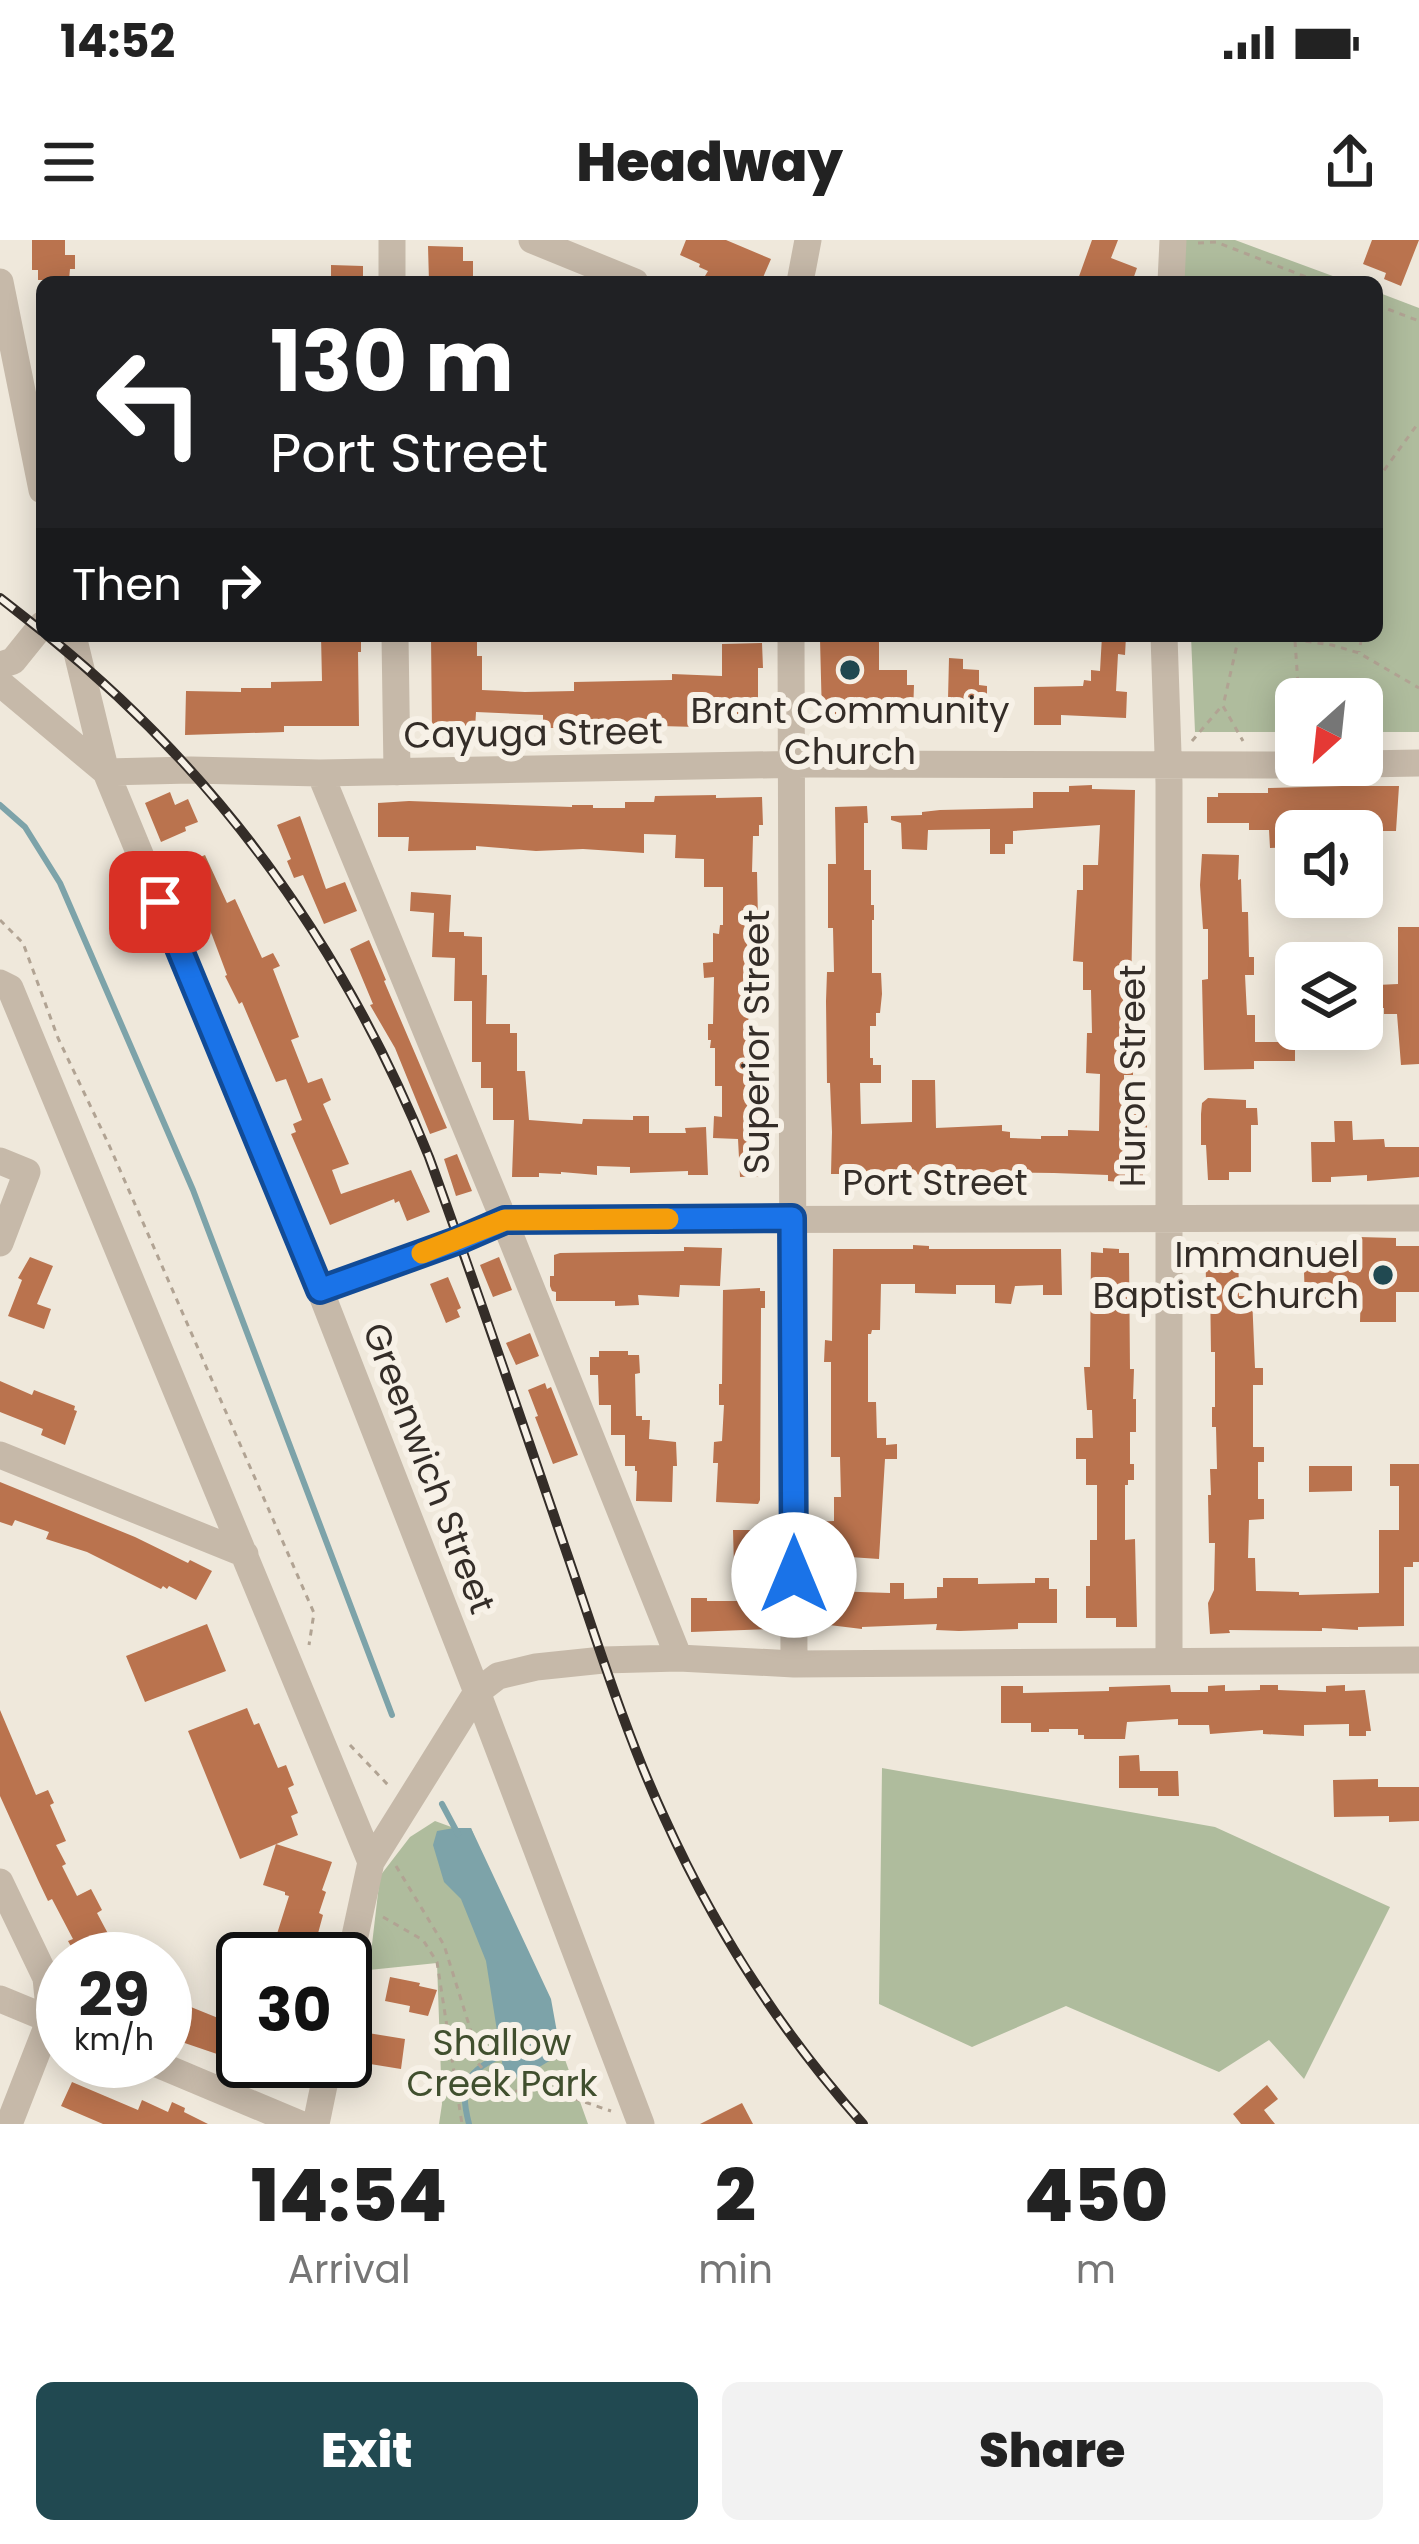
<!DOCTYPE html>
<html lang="en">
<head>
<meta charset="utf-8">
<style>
  body { margin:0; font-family:Poppins,sans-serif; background:#f2f2f2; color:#222; height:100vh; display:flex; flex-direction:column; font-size:45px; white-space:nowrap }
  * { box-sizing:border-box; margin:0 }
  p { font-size:39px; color:#767676 }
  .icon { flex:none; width:66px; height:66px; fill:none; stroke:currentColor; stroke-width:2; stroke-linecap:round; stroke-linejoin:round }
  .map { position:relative; height:1884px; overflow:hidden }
  .side { display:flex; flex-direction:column; background:#fff; flex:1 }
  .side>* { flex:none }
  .banner { position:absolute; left:36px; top:36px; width:1347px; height:366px; border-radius:18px; box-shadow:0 6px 30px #0003; background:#202124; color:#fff; overflow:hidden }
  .needle { width:78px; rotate:207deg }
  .fabs { position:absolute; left:1275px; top:438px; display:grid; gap:24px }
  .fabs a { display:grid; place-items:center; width:108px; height:108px; border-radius:18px; background:#fff; box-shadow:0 6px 30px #0003; font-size:60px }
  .speed { position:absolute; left:36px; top:1692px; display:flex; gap:24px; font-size:60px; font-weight:700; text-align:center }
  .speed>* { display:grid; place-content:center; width:156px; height:156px; border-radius:50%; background:#fff; box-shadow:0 6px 30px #0003; line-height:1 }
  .speed small { font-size:30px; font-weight:400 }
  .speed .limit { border:6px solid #111; border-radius:18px; background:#fff; color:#111 }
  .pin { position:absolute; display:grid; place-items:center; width:102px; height:102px; color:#fff; margin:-51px; border-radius:24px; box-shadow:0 6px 18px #0006 }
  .me { position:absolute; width:132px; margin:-66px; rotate:0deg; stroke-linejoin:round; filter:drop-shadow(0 0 9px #0008) }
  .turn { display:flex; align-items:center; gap:42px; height:252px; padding:0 36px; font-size:54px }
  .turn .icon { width:156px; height:156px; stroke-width:2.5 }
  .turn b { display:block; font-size:84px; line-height:102px }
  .then { display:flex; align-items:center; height:114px; padding:0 36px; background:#0003; gap:24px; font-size:45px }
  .eta { display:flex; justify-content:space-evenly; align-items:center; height:204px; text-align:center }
  .eta b { font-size:72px; font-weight:800; line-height:84px }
  .action { display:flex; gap:24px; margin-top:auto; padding:24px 36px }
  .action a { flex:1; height:138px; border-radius:18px; background:#214951; color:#fff; font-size:48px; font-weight:800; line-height:138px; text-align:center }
  .action a+a { background:#f2f2f2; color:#222 }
  .status { display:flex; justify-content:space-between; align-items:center; height:84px; padding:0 60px; background:#fff; direction:ltr }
  .status svg { height:33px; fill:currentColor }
  header { display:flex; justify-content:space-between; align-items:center; height:156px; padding:0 36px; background:#fff; font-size:54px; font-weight:800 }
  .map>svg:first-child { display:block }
</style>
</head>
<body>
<div class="status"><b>14:52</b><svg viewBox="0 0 49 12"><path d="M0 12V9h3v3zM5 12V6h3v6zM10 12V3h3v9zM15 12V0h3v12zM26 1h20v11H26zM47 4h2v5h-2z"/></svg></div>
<header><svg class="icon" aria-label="menu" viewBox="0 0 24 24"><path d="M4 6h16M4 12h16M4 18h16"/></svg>Headway<svg class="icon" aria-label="share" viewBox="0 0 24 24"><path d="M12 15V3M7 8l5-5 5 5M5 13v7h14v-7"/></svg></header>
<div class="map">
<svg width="1419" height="1884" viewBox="0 0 1419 1884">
  <rect width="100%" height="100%" fill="#efe8db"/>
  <path fill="#afbc9d" d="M1178,0H1235L1349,42H1180Z
    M1377,52L1419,68V492H1362V459H1296V492H1195L1191,396H1377Z
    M882,1528L1215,1587L1390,1667L1304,1839L1269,1800L1219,1832L1066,1766L972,1807L879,1764Z
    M435,1581L454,1588H471L563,1814L588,1884H439L442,1864L437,1723L369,1730L380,1636L410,1597Z"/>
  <path fill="#7da3a9" d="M454,1588H471L551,1759L558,1798L556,1817L521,1838L504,1835L486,1721L461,1659L444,1642L433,1605L437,1591Z"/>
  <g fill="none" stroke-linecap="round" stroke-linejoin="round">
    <path stroke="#7da3a9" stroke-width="6" d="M0,565L25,587L60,643L193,950L392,1475
      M442,1564L458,1594
      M469,1884C458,1841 468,1832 505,1813"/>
  </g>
  <path fill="#ba734e" d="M32,0H65V15H75V29H70L69,40H38V30H32Z
    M686,0H726L771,19L761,42H719L705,36L708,31L699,27L700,24L680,15Z
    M1092,0H1118L1111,18L1137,28L1132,42H1077Z
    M1372,0H1419L1401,46L1384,39L1386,33L1363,24Z
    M428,6L463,7V21H473V42H429Z
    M331,25L363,26V42H331Z
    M321,396H361V412H358L359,486H284V492L185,495L186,451L241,452V448H271V442L322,441Z
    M431,396H477V416H482V450L525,452L574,451V442L672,440V434L722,436V404L762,403L763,428H758V487H735V460H697V487L623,485V491H603V487L566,485V488H549V483H543V475L476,472L475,489L432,492Z
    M824,396H879V430H907V445H914L913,475H883V484H867L866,476L822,477L820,399H824Z
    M1102,396H1126L1125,415L1118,414L1116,451L1127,452L1126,478L1061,475V485H1034V447L1083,446L1084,440L1091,441V430L1100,431Z
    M949,418L963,419V429L979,430V445L987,446V460H979V481L955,480V459H948Z
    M1092,545V549L1135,550L1131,752L1133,818V835H1124V874H1138V885H1147V915H1143V944L1108,941V935L1054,933L975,932V934L954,936L946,933L869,937L868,934H831L832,892L830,843H827L826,761L827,732H834L833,688H828V624H836L835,567L867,566L868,583H864V630H871V665H874V680H872V733H881L882,754L880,773H876V786H870V818H873V825H881V843H860L861,884L912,882V840H935L936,888L1002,885V891L1010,892V898L1041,899V896H1068V890L1099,891L1100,834L1086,833L1087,793H1092L1091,750H1083V722L1073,721L1077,650H1083V625H1098L1100,585L1013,591V604H1005V614H990V589L928,590L927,610L902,609L901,583L891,580V576L922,575V572L940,570L1033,568V552H1069V546Z
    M1342,546H1399L1396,591H1296V607L1270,608L1269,590H1249V583H1207V557H1218V553H1268V548Z
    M170,552L175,565L188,559L198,582L185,587L186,591L161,602L145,563Z
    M716,555V558L762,557L763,585H759V596H753L752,632H757L758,681H755V706H747L750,857H763V876H757L758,908H763L764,936L740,937L738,899L713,898L714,876L722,877V846H715V808H710L711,800H708V784H713L714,737L704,738L703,723L713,722V693L719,694L720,685H723V647H704V619L675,618L676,595L644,594V613L583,609L536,611L476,606V610L408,611L409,597H378V563L409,561L572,567V565H593V568H625V562H654L655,556Z
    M300,576L326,649L345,642L357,671L324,684L303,635L294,638L287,621L291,619L277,585Z
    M1202,614L1239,615L1238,640L1241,639L1242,672H1248L1249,717H1254V735H1245L1247,775H1255V802H1295V821H1254V829L1204,830L1202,740L1208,739V689H1203L1200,645Z
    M205,615L227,663L235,659L262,718L273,713L280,726L273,729L299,797L291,800L308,843L322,838L331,860L323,864L349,924L332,930L341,954L411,930L430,972L407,981L399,961L395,963L394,959L330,985L291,894L296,892L293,884L302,880L286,839L276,842L242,762L239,764L225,736L227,735L212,695L190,649L185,651L174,628Z
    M411,652L451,655L449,692H464V696L482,697V735H487L486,784H510V793H517V831H525L529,880L582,884L583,879L633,880V876H649V893H686L685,888L706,887L708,935H688V931L630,933V927L597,926V935L561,932V934L539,933V937H512L514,880H493V848H481V822H472V761H454L455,718L432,717L434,673L410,671Z
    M1398,687H1419V824L1401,825L1397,774H1384V768H1378L1377,745L1398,744Z
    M369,700L386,740L384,741L447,888L430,894L395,808L370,765L373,764L350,709Z
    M1208,858L1246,860V868H1257L1258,885H1251V932H1229V940H1208L1206,905H1201V874L1202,863Z
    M1334,881H1352L1353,900L1384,899L1385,907H1419V937L1367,941V935L1331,937V942H1312L1311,902H1335Z
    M457,914L472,951L456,956L444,919Z
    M1359,997L1396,998V1006H1419V1052H1396V1082H1360L1361,1049H1327V1064L1305,1060L1303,1004L1359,1005Z
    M1205,1003H1238L1239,1056H1252L1255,1128H1263V1145H1253V1207H1264V1222H1258V1259H1264V1279L1249,1280L1248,1318H1255L1256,1351L1299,1352V1355L1379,1353V1290H1399V1246H1390V1224H1419V1322H1413V1327H1404V1386L1358,1387V1390L1322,1388V1391L1229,1390L1230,1393L1210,1394L1208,1363L1214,1350L1215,1303H1209L1208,1255H1211L1210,1229H1217L1216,1187H1212V1167H1215V1112H1211L1210,1041H1206Z
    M913,1005L929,1006V1009H1061L1062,1055H1043V1045L1015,1046L1011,1064L995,1063V1045H956V1054L915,1053V1044H881L880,1090H872L871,1094H868V1162H876L877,1198H886V1205L897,1204V1219H885L879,1319L835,1316V1295L812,1294V1282L834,1281V1257H841L840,1217H831V1122H824L825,1100L832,1101L833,1009H913Z
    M684,1007L722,1008L720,1046L680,1045L679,1057L638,1055L639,1065L615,1066V1061H556V1052L552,1051L550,1046V1036H554V1015L560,1013L684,1011Z
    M1103,1008L1119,1009V1013H1129L1130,1129H1134L1133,1159H1136V1192H1130V1224H1134V1240H1128V1245H1125V1300L1135,1299L1137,1387H1116V1378H1086V1346H1090V1300H1097V1245H1086V1219H1076V1198H1093L1092,1170H1087L1084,1127H1090L1091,1012L1103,1013Z
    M30,1017L53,1026L37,1064L51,1069L44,1089L8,1076L22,1040L18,1038Z
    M499,1017L512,1050L493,1057L480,1025Z
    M448,1037L461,1068L457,1070L460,1077L446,1083L430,1044Z
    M760,1048V1051H765V1068H761L760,1260L758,1264L716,1262L718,1223H713L714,1202L722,1201L724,1165H719V1144H722L723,1050Z
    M530,1093L539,1116L516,1125L506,1103Z
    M599,1111H628V1115H639L640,1133L635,1134L636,1176H642V1180H650L649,1199L676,1202L677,1226H673L672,1262L636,1261L637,1231H635V1226H625V1195H611V1165H599L598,1135H590V1117H599Z
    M0,1141L32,1155L34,1150L75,1166L74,1170L77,1171L65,1205L41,1195L43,1189L0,1172Z
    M545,1143L547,1149L551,1147L578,1215L553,1224L535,1177L538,1176L528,1150Z
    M1309,1226H1352V1251L1309,1252Z
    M0,1242L135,1297L188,1323L190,1320L212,1331L196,1360L169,1346L167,1349L163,1346L161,1349L87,1312L46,1299L49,1292L15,1280L12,1286L0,1282Z
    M733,1290H758L759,1345H763V1370H768V1389L691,1392V1358H707V1361H739V1327H734Z
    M943,1338H978V1344L1035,1343V1338H1049V1349H1057V1383H1018V1389L959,1391L936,1390L937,1384L862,1387V1389L829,1385L830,1351L890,1353V1343H904V1359L937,1358V1347H943Z
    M207,1384L226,1431L145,1462L126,1416Z
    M1170,1445L1171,1452H1208V1446L1225,1445V1451L1260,1450V1445H1278V1450L1326,1452V1446L1345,1445V1451L1365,1450L1371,1491H1366V1496H1349V1484L1304,1485V1496L1263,1494V1490L1210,1494L1209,1485H1178V1479L1127,1482L1125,1499H1084V1495H1078V1489H1049V1492H1031V1483H1001V1446H1023V1453L1109,1451V1447Z
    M247,1468L254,1485L259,1483L278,1528L286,1525L294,1545L288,1548L298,1573L291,1576L298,1595L240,1619L188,1491Z
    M0,1470L36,1555L48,1550L54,1563L50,1565L66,1601L56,1605L66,1624L62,1626L77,1656L91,1649L102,1670L97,1673L113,1703L107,1706L114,1719H78L68,1701L73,1699L52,1659L48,1661L38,1640L0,1556Z
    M1139,1515L1140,1531H1178L1179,1556H1158V1548H1119V1516Z
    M1378,1539V1547H1419V1581L1389,1582V1576L1334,1577L1333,1540Z
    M276,1604L332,1622L322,1650L326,1652L319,1673L323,1675L311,1719H273L281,1698L276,1697L289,1656L285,1655V1652L263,1645Z
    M390,1737L420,1743L419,1746L437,1750L428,1776L409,1772L410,1766L385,1761Z
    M181,1763L228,1782L217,1814L167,1797Z
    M368,1793L405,1799L401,1829L364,1823Z
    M235,1821H292L289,1828L293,1830L287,1844Z
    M72,1842L138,1870L142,1860L168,1872L172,1862L185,1868L184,1872L208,1884H103L61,1866Z
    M1267,1845L1278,1859L1264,1870L1275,1884H1241L1233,1874Z
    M742,1863L753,1884H700Z"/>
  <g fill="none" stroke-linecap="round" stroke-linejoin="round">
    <path stroke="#b1a393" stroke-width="3" stroke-dasharray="6 6" stroke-linecap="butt" d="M1198,3L1216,2L1319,42
      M1377,65L1419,81
      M1377,240L1419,182
      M1239,396L1223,466L1243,501
      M1270,396L1332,405L1359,413L1419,448
      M1348,396L1361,401L1359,412
      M1295,401L1299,459
      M1192,501L1221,467
      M0,680L23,703L58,798L109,905L314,1373L309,1405
      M350,1505L389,1546
      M396,1626L444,1705L470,1788L477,1822L494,1842L509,1851H552L611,1871
      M383,1677L423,1700L437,1722L462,1884"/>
    <path stroke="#c6b9a9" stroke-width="27" d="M392,0V42
      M532,0L635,42
      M0,42L42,250
      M800,42L808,0
      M1171,42L1173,0
      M73,396L106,532
      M395,396L397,532
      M791,396L794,1424
      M1164,396L1169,543V1421
      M0,425L13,421L42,385
      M0,443L106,532L320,1050L477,1452L641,1884
      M1362,524L1419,523
      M106,532L191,530L320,533L810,524L1321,525
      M320,533L504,980L679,1418
      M0,743L10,748L371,1622L345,1742
      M0,921L27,932L0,1003
      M320,1050L459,1000L504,980L1419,978
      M0,1215L245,1314
      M371,1622L477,1452L498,1436L536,1427L603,1420L679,1418L794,1424L1419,1420
      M0,1642L46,1738L50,1779L9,1884
      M0,1759L63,1785
      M150,1821L300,1884
      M316,1884L329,1821"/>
    <g stroke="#342d28" stroke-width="10">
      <path id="rail" d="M0,358L42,391
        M48,396C221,535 347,713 429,917C476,1046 520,1176 564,1305C596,1397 624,1491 665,1579C715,1690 782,1793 863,1884"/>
    </g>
    <use href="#rail" stroke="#f7f1e7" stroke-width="6" stroke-dasharray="18" stroke-linecap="butt"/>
  </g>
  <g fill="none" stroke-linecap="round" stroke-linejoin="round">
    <g stroke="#114b97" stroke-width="30">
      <path id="route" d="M160,662L320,1050L459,1000L505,980L792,978L794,1335"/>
    </g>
    <use href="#route" stroke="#1a73e8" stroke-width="21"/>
    <path stroke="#f59e0b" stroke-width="21" d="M422,1013L505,980L668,979"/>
  </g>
  <g fill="#214951" stroke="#f7f1e7" stroke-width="4.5">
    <circle cx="850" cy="430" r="12"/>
    <circle cx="1383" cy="1035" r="12"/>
  </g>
  <g text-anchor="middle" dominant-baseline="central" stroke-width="12" stroke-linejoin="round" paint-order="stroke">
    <g font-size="36" fill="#342d28" stroke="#f7f1e7">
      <text x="850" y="470">Brant Community<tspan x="850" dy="41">Church</tspan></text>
      <text x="1359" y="1014" text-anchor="end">Immanuel<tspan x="1359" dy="41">Baptist Church</tspan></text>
    </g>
    <g font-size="36" fill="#342d28" stroke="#f7f1e7">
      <text transform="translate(533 493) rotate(-1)">Cayuga Street</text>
      <text transform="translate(756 802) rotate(-90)">Superior Street</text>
      <text transform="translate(1132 836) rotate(-90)">Huron Street</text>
      <text x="935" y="942">Port Street</text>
      <text transform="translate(429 1228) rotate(69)">Greenwich Street</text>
    </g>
    <g font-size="36" fill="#404f2e" stroke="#f7f1e7">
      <text x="502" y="1802">Shallow<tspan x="502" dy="41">Creek Park</tspan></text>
    </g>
  </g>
</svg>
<div class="fabs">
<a><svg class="needle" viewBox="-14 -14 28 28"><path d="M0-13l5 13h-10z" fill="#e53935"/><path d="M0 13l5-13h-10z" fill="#767676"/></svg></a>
<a><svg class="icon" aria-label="sound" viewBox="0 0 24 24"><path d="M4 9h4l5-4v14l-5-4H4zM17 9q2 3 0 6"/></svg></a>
<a><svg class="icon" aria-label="layers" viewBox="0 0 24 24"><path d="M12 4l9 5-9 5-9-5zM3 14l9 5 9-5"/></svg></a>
</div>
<div class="speed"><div>29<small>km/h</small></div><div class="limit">30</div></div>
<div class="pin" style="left:160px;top:662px;background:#d93025"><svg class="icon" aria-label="arrive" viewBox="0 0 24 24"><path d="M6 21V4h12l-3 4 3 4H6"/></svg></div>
<svg class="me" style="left:794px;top:1335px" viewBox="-20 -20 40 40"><circle r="19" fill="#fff"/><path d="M0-13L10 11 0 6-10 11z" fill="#1a73e8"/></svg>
<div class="banner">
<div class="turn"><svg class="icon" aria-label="left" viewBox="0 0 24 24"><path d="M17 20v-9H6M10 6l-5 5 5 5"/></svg><div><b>130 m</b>Port Street</div></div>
<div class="then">Then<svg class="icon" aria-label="right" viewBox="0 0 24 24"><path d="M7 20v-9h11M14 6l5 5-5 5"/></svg></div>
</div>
</div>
<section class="side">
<div class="eta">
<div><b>14:54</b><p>Arrival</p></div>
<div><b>2</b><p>min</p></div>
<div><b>450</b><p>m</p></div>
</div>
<div class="action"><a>Exit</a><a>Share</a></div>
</section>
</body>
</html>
